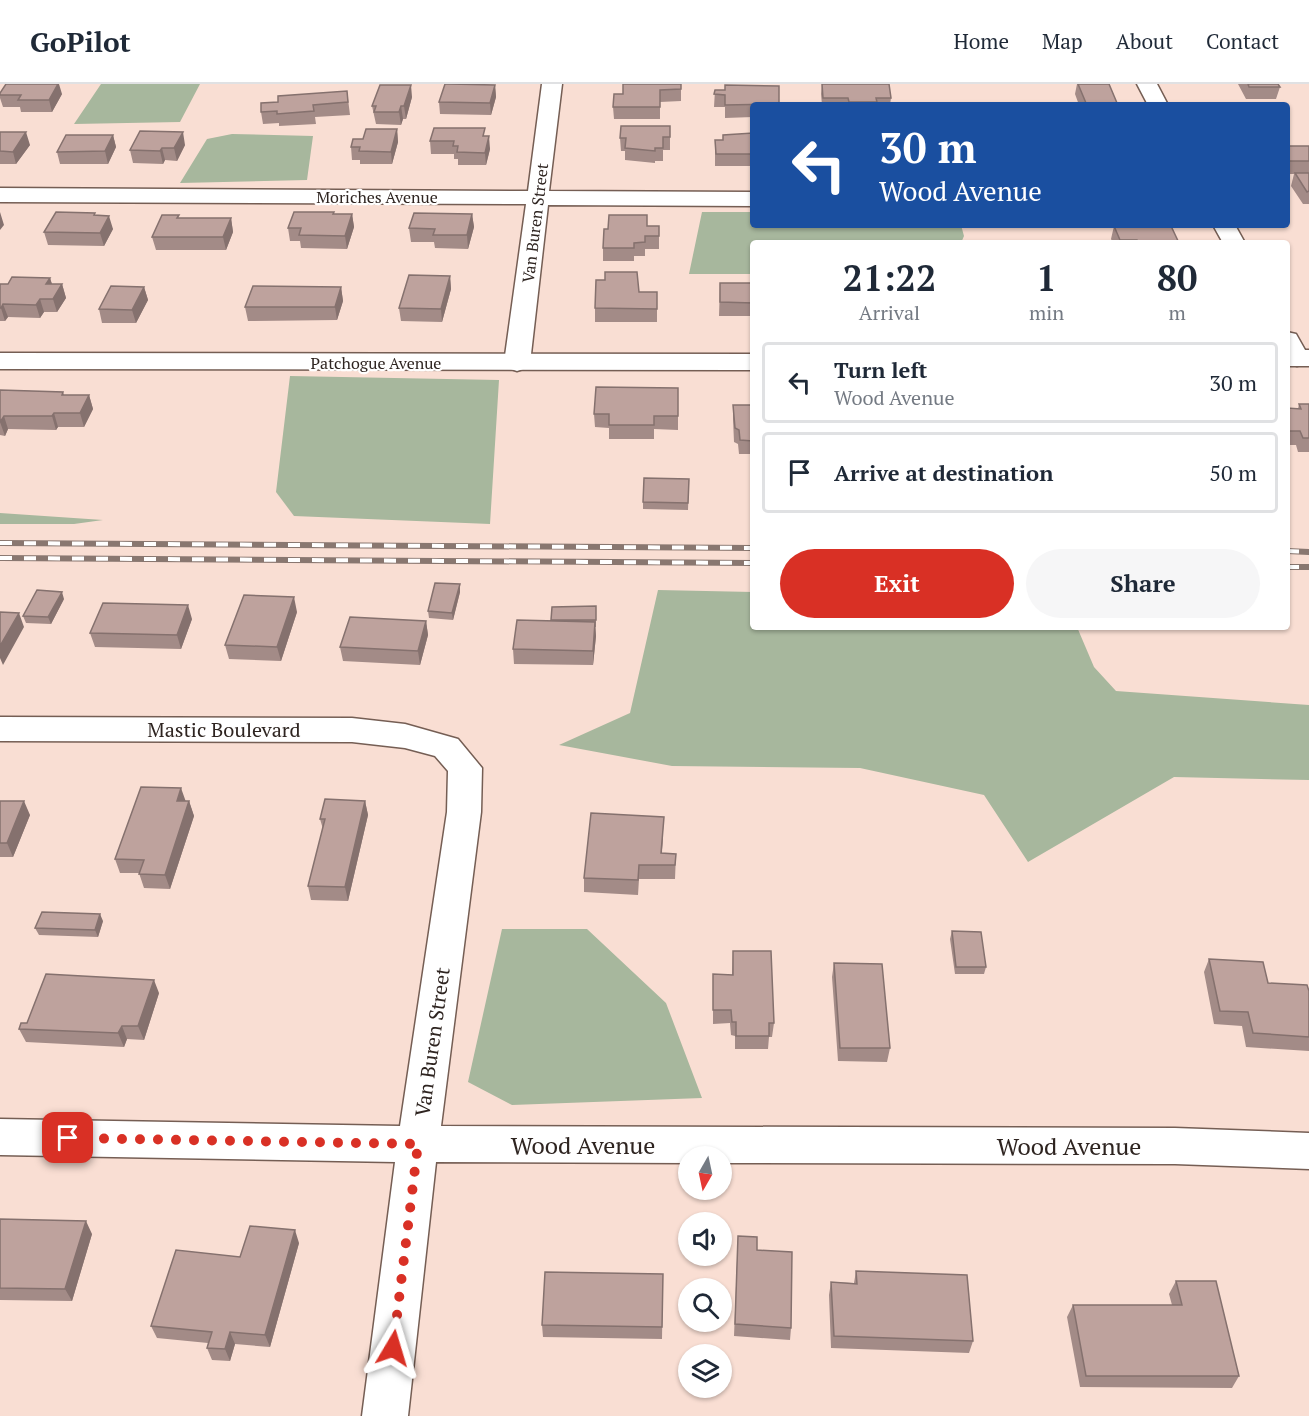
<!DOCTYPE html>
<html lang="en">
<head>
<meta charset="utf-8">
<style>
  body { margin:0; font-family:"PT Serif",serif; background:#f6f6f7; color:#1f2937; height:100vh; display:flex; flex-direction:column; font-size:22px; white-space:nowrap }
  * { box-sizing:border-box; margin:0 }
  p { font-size:20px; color:#747a83 }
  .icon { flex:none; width:33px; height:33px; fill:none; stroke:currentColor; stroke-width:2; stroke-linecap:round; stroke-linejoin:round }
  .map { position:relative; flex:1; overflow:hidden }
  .panel { position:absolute; left:750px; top:156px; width:540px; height:390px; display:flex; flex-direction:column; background:#fff; border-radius:6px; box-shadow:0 2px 4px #0004 }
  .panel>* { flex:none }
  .hud { position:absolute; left:750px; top:18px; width:540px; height:126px; border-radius:6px; box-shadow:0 2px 4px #0004; background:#1a4fa0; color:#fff; overflow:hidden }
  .needle { width:39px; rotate:189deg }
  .controls { position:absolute; left:678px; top:1062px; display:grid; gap:12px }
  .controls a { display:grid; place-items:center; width:54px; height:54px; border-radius:50%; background:#fff; box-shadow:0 2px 4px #0004; font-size:30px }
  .pin { position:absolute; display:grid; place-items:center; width:51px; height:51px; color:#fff; margin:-26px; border-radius:12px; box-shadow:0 3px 9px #0006 }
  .me { position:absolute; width:66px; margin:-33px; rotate:7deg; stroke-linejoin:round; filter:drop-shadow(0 0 4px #0008) }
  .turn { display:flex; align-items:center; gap:21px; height:126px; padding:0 30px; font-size:27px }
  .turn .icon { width:78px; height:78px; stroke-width:2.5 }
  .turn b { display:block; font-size:42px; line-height:51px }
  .eta { display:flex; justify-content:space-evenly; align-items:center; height:102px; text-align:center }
  .eta b { font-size:36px; font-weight:600; line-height:42px }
  .button { display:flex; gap:12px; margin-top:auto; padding:12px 30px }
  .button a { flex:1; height:69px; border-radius:36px; background:#d93025; color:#fff; font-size:24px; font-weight:600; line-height:69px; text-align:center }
  .button a+a { background:#f6f6f7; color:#1f2937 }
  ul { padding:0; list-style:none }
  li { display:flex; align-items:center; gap:18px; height:81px; margin:0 12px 9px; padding:0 18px; border:3px solid #e0e1e3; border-radius:6px }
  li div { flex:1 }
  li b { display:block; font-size:22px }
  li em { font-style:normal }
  header { display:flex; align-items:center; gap:36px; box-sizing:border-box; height:84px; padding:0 30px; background:#fff; border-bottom:2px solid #e0e1e3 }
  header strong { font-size:28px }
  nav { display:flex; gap:33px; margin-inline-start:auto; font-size:21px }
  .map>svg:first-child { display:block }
</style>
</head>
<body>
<header>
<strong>GoPilot</strong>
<nav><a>Home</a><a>Map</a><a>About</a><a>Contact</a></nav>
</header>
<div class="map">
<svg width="1309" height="1332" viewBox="0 0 1309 1332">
  <rect width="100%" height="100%" fill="#f9ded3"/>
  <path fill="#a7b79d" d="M101,0H200L180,38L74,40Z
    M232,50L313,52L307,96L180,99L207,55Z
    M702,128H753V141H961L964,152L961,159H753V190H689Z
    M290,292L499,296L490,440L294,432L276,408Z
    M0,429L103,436L74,440H0Z
    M658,506L753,508V543H1077L1094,583L1116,607L1309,621V696L1174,693L1028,778L984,711L860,684L672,682L559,661L630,629Z
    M502,845H587L666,919L702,1014L512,1021L468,998Z"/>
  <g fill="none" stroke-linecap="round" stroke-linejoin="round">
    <g stroke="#755e54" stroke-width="3">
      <path id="minor" d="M542,0H562L549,107L753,108V122L548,121L530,279L526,284L517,287L508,284L504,279L526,120L0,118V104L528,107Z
        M1137,0H1157L1168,21H1148Z
        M1213,141H1235L1245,159H1223Z
        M1287,248L1296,250L1309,273L1306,279L1297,282L1287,278Z
        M0,633L352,634L405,640L458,655L482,684L481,728L441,1042L1175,1044L1309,1049V1085L1175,1080L722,1079V1072H688V1079L436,1078L408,1332H362L395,1078L0,1071V1035L400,1042L447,728L448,687L435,672L405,664L352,658L0,657Z"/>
    </g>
    <g stroke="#755e54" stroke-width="3">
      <path id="tertiary" d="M1287,266H1309V282H1287Z
        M0,269L753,270V286L0,285Z"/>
    </g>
    <use href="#minor" fill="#fff" fill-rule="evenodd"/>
    <use href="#tertiary" fill="#fff" fill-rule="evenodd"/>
    <g stroke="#897770" stroke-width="6">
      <path id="rail" d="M0,459L753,464
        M1287,467L1309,468
        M0,474L753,479
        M1287,483H1309"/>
    </g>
    <use href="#rail" stroke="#fff" stroke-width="4" stroke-dasharray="12" stroke-linecap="butt"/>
  </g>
  <path fill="#a38b87" d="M681,0V17L660,18V35H614L613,23L623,10Z
    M822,0L891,14L890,21H822L821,10Z
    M1077,0H1109L1117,19V21H1079L1075,10Z
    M1238,0H1278L1280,3L1276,15H1246Z
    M495,1L496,13L491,31L440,30L439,18Z
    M779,2V21H753V33L725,34V23H714L715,6H725Z
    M347,7L350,31L315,33L316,40L279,42V39L263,40L261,28L278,18Z
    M0,9L62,10L52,28H21L20,23H3L0,14Z
    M412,13L406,35H403L401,41L376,40L372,22Z
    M670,42V66H663V77H655V79L625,76V67H621L620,54Z
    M397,45L398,58L392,80H360V76H352L351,63L363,55Z
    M0,48L30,61L16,80H0Z
    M753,49V82H715V56H723Z
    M113,51L116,63L108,80H60L57,68Z
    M485,52L490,65L486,81H458V75H454V70H431L430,57Z
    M185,61L177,77L165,76L163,80L133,79L130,66Z
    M1287,62H1309V120H1303L1291,102L1294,90H1287Z
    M334,130H352L354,143L347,165L301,164L300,157H290L288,144Z
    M472,130L474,143L468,165L435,164L434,158H411L409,144Z
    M96,131L113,145L104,162L48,161L44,148Z
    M179,134H231L233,148L226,166H156L152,153Z
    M647,142H659V165H645V172H634V177H603V164Z
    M1114,142L1179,159H1113L1111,155Z
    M450,192L451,205L442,238L401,237L399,224Z
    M50,194L52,200H62L66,214L57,228H44L40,234L8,233L5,237H0V200H8Z
    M720,199H753V232H719Z
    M144,203L148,216L136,239H102L99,225Z
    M341,203L343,217L337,236L248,237L245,223Z
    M639,208H657V238H595V224Z
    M678,304V346L654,345V355H609V344L595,343L594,330Z
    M0,306L63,308L64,311H89L93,325L84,343H58L56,346L8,345L5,352L0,351Z
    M1299,320H1309V368H1298L1296,361H1287V324L1298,325Z
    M733,321H753V370H739L738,360L734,358L733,335Z
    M689,395L688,426L643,425V418Z
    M460,500V508L453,536L429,534L428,527Z
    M64,515L51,540L26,539L23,532Z
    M596,522V543H595L596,552L593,581L514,580L513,565L551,537Z
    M297,528L281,577L229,575L225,561Z
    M192,535L181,565L95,563L90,549Z
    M426,537L428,551L420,581L343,577L340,563Z
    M0,717L30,731L13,773H0Z
    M185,717H189L194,732L170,805L144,804L139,789H120L115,775Z
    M365,717L368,731L348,817L311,816L308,802L323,745L320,735Z
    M663,747L662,769L676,770L675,795H639L638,811L584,808V794Z
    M103,837L98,853L39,851L35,844Z
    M952,847L986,883L984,890H955L950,855Z
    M733,867L774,939L772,953H769L768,965H735V952L731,951L730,939L713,940V890L732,891Z
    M1209,875L1268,899L1309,907V967L1246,963L1242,942L1214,940L1204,888Z
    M834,879L890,964L887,978L838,977L832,893Z
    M159,909L144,956L127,955L124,963L26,958L19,945L27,939Z
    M0,1135L92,1150L72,1217L0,1216Z
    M738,1152L757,1166L791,1244L790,1256L734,1252Z
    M299,1159L270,1263L235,1260L230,1277L212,1276L207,1264L208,1259L157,1254L151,1242L240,1173Z
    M856,1187L973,1257L969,1269L831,1264L829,1211L831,1198L854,1199Z
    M663,1190L662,1255L543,1253L542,1241Z
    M1176,1197L1239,1292L1232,1304L1080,1303L1067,1233L1073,1221H1172L1169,1210Z"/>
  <path fill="#85716e" d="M58,0H59L62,10L52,28L49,16Z
    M411,1L412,13L406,35L404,22Z
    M495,1L496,13L491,31L490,19Z
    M401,22L403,35L401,41L399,28Z
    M397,45L398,58L392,80L391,68Z
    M26,48L30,61L16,80L13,68Z
    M183,48L185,61L177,77L174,64Z
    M113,51L116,63L108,80L105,67Z
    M489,52L490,65L486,81L485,69Z
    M162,64L165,76L163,80L160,67Z
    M0,128L4,141L0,146Z
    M352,130L354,143L347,165L345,152Z
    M472,130L474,143L468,165L467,151Z
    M109,132L113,145L104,162L100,149Z
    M231,134L233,148L226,166L223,153Z
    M450,192L451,205L442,238L441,225Z
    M50,194L54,207L46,200Z
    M62,200L66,214L57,228L53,215Z
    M144,203L148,216L136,239L132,226Z
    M341,203L343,217L337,236L335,223Z
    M40,215L44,228L40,234L36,221Z
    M3,220L8,233L5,237L1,224Z
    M89,311L93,325L84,343L80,329Z
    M54,329L58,343L56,346L52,332Z
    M4,332L8,345L5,352L0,338Z
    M460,500V508L453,536L452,529Z
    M62,508L64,515L51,540L48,533Z
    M294,513L297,528L281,577L277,563Z
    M188,521L192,535L181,565L177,551Z
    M19,529L24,543L3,581L0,574V562Z
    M426,537L428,551L420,581L418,567Z
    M595,538L596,552L593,581V567Z
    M181,704L186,718L177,717Z
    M24,717L30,731L13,773L7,759Z
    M189,717L194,732L170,805L165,791Z
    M365,717L368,731L348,817L345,803Z
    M664,733L663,747L661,783V769Z
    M100,830L103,837L98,853L95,846Z
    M154,896L159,909L144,956L138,942Z
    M122,942L127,955L124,963L118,949Z
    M86,1137L92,1150L72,1217L65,1205Z
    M295,1146L299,1159L270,1263L265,1251Z
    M230,1248L235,1260L230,1277L225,1265Z"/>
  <path fill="#bea29d" stroke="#85716e" stroke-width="1.5" d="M6,0H58L49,16H18L21,11H0V9Z
    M445,0H450L495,1L490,19L439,18Z
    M623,0H681V5L660,6V23H613L614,10H623Z
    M822,0H889L891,14H876L877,18H849L848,14H823Z
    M1078,0H1109L1117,19H1086Z
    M1248,0H1278L1280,3H1249Z
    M380,1H411L404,22H401L399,28H374L376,22H372Z
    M725,1L779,2V20L725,21V11L714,10L715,6H725Z
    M347,7L348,18L313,21L314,27L277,30V27L261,28V19L278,18V12Z
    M621,42H670V53H663V64H655V67L625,64L626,54H620Z
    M434,44H485L483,52H489L485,69L457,68L458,62H453L454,57H430Z
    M366,45H397L391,68L359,67L360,63H351L353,55H363Z
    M140,47L183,48L174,64H162L160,67L130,66Z
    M0,48H26L13,68L0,67Z
    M753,49V70H716L715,56H723V51Z
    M66,51H113L105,67L57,68Z
    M1287,62H1309V77H1289L1287,75Z
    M1295,89H1309V107L1307,108Z
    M56,128L95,129L94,131L109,132L100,149L44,148Z
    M294,128H334L333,130H352L345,152L299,151L301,144H288Z
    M414,129L472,130L467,151H433L435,145L409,144Z
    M162,131H179L177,134H231L223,153H152Z
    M609,131H647V142H659V152H645V158L634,159V164H603L604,145H608Z
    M1114,142H1171L1179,159H1139L1137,156H1120Z
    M605,188H637L639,208H657V225L595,224L596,196H605Z
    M409,191L450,192L441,225L399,224Z
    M12,193L50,194L46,200H62L53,215H40L36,221L3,220L1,224H0V200H8Z
    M720,199H753V219L720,218Z
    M111,202L144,203L132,226L99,225Z
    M253,202L341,203L335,223H245Z
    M596,303L678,304V332H654V341H609V330H594Z
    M0,306L63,308L62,311H89L80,329H54L52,332H4L0,338Z
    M1299,320H1309V354H1303L1300,347H1287V324L1301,325Z
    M733,321H753V357L740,356L739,346L735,344Z
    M644,394L689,395L688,419L643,418Z
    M435,499L460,500L452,529L428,527Z
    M37,506L62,508L48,533L23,532Z
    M244,511L294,513L277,563L225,561Z
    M103,519L188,521L177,551L90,549Z
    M596,522V536H551L552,523Z
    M0,528L19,529L0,562Z
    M350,533L426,537L418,567L340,563Z
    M517,536L595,538L593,567L513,565Z
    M141,703L181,704L177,717H189L165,791L139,790L144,776L115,775Z
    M325,715L365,717L345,803L308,802L325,735H320Z
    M0,717H24L7,759H0Z
    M591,729L664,733L661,769L676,770L675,781H639L638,796L584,794Z
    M42,828L100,830L95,846L35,844Z
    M952,847L981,848L986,883H956Z
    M733,867H771L774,939H769V952H736V938H732L731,926H713V890L733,891Z
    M1209,875L1263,878L1268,899L1307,901L1309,907V953L1253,949L1248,928L1220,927Z
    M834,879L882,880L890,964H840Z
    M46,890L154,896L138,942H122L118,949L19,945L21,939H27Z
    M0,1135L86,1137L65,1205L0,1204Z
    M250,1142L295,1146L265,1251L230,1248L225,1265L207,1264L212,1248L151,1242L176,1166L240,1173Z
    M738,1152L757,1153V1166L792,1168L791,1244L735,1240Z
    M856,1187L967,1191L973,1257L834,1252L831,1198L857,1200Z
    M545,1188L663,1190L662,1243L542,1241Z
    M1176,1197H1216L1239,1292H1086L1073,1221H1182Z"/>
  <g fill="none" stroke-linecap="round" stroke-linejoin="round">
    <path stroke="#d93025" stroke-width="10" stroke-dasharray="0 18" d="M68,1054L418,1060L393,1264"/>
  </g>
  <g text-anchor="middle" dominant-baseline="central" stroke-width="4.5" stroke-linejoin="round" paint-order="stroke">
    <g font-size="16" fill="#2e2420" stroke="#fff">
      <text x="377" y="113">Moriches Avenue</text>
      <text transform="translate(535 139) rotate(-83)">Van Buren Street</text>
      <text x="376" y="279">Patchogue Avenue</text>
    </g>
    <g font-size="20" fill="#2e2420" stroke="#fff">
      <text x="224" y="645">Mastic Boulevard</text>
      <text transform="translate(432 958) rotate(-82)">Van Buren Street</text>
    </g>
    <g font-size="24" fill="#2e2420" stroke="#fff">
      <text x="583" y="1061">Wood Avenue</text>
      <text x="1069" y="1062">Wood Avenue</text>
    </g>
  </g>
</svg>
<div class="controls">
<a><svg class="needle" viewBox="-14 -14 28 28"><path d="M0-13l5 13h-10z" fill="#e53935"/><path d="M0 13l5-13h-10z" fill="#747a83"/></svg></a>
<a><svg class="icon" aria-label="sound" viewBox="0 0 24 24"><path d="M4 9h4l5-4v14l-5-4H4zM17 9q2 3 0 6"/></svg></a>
<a><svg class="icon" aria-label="search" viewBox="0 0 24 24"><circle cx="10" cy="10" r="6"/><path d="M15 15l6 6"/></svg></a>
<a><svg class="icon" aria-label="layers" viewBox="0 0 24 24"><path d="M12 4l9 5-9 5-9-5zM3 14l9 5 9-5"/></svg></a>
</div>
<div class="pin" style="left:68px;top:1054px;background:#d93025"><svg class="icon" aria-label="arrive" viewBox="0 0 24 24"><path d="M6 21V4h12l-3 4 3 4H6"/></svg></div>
<svg class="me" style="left:393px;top:1264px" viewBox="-20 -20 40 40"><path d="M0-17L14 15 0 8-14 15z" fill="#d93025" stroke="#fff" stroke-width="4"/></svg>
<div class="hud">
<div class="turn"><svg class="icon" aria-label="left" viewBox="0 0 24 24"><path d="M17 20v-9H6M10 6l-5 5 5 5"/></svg><div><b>30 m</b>Wood Avenue</div></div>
</div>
<section class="panel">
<div class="eta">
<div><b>21:22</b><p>Arrival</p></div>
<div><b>1</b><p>min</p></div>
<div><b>80</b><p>m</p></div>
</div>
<ul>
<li><svg class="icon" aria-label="left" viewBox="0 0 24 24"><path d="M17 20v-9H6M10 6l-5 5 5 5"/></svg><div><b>Turn left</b><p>Wood Avenue</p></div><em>30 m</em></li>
<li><svg class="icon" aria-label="arrive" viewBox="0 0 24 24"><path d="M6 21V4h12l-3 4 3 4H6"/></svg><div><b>Arrive at destination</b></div><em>50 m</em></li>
</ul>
<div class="button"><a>Exit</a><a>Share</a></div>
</section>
</div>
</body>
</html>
